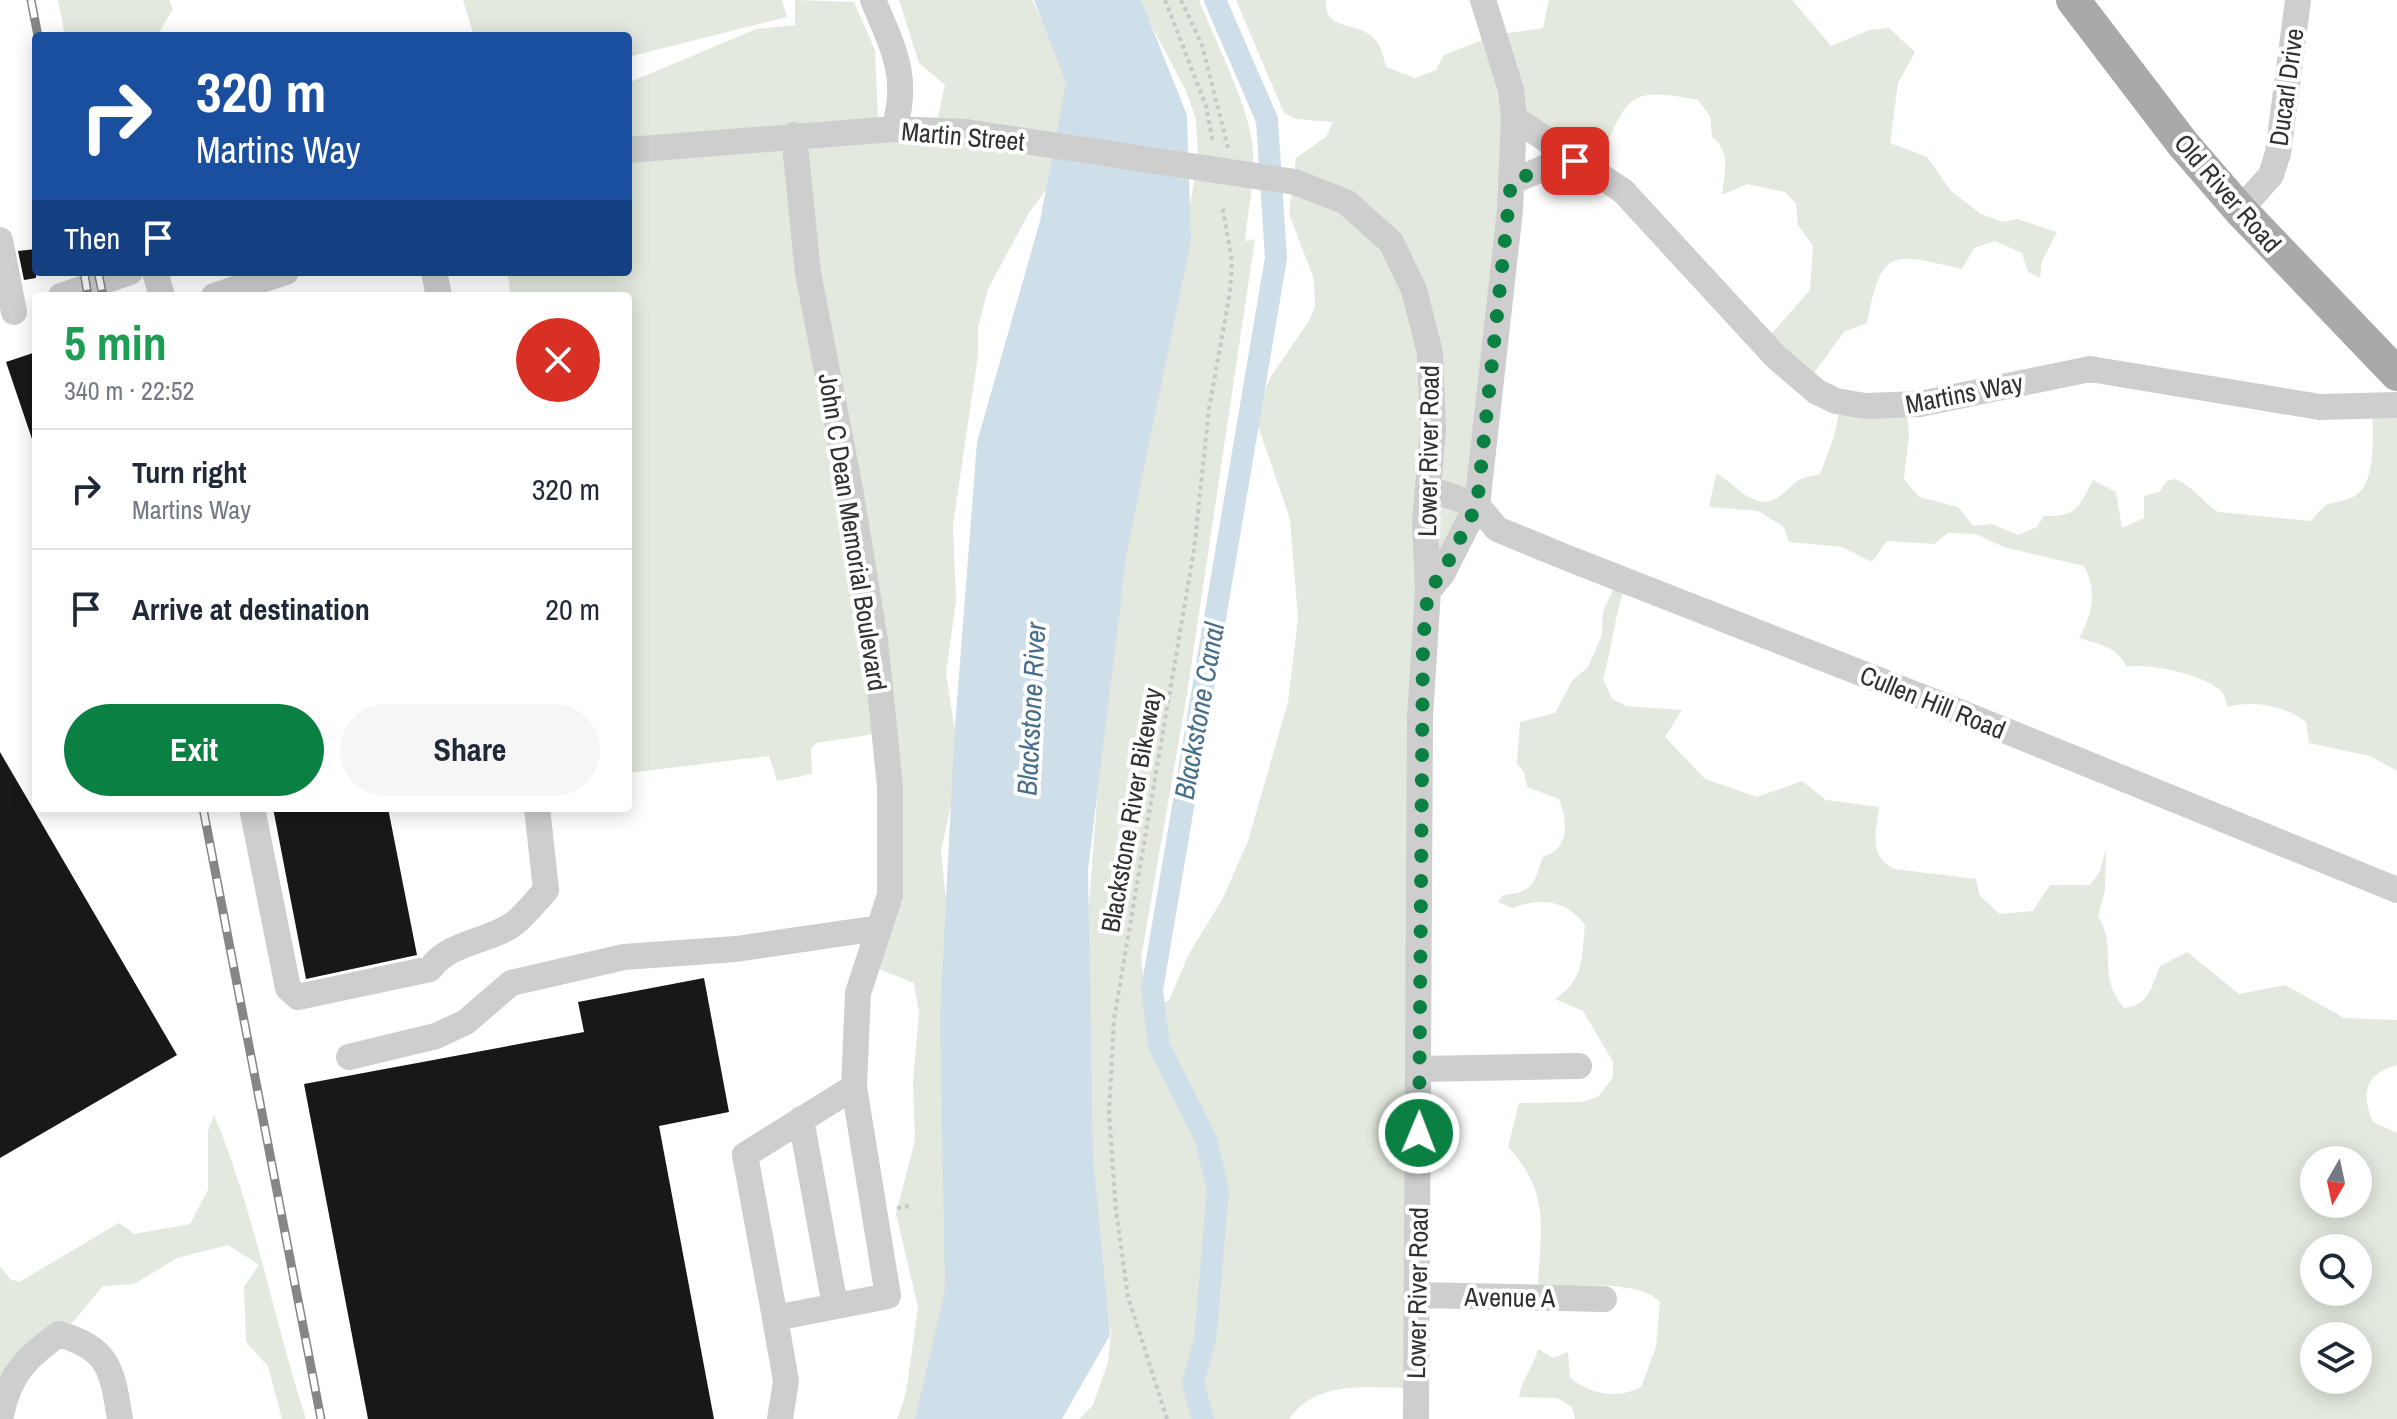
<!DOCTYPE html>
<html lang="en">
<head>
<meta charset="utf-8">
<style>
  body { margin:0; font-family:"Archivo Narrow",sans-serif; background:#f6f6f7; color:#1f2937; height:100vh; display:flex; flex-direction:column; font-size:30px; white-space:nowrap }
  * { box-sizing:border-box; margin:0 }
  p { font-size:26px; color:#747a83 }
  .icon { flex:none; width:44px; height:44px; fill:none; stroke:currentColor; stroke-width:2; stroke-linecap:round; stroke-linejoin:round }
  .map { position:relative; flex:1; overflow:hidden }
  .sheet { position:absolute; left:32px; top:292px; width:600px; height:520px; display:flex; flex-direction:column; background:#fff; border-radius:8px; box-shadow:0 4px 20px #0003 }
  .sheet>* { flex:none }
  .guide { position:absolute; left:32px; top:32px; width:600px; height:244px; border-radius:8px; box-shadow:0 4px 20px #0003; background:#1a4fa0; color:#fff; overflow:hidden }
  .needle { width:52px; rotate:189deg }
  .buttons { position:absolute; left:2300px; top:1146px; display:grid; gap:16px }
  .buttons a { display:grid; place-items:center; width:72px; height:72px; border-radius:50%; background:#fff; box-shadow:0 4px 20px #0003; font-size:40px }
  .pin { position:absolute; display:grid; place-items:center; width:68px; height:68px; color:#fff; margin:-34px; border-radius:16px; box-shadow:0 4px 12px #0006 }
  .me { position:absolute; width:88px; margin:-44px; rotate:1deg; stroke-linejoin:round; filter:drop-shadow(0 0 6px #0008) }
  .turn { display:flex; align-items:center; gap:28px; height:168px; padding:0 32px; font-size:36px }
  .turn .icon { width:104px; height:104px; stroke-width:2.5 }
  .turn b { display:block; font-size:56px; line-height:68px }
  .then { display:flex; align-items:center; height:76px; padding:0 32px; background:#0003; gap:16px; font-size:30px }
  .round { display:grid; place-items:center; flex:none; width:84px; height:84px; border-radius:42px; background:#f6f6f7 }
  .summary { display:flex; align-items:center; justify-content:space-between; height:136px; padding:0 32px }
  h1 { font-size:48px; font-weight:700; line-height:60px; color:#1e9e55 }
  .cta { display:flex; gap:16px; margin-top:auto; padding:16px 32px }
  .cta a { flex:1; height:92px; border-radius:48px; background:#0b8043; color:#fff; font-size:32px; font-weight:700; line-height:92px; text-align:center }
  .cta a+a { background:#f6f6f7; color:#1f2937 }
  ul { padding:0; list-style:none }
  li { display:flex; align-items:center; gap:24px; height:120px; padding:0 32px; border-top:2px solid #e0e1e3 }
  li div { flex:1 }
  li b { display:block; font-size:30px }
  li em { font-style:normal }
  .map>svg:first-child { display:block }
</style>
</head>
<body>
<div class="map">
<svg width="2397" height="1419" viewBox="0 0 2397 1419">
  <rect width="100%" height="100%" fill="#fff"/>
  <path fill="#e3e9de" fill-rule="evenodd" d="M58,0H169L173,9L157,36H65Z
    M463,0H782L787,17L628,57V36H474Z
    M795,0L854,2L875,50L878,121L936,125L945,85L919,63L899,0H1032L1066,67L1067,141L1058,175L1030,211L988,289L978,328V355L953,525L956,601L946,673L960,763L941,851L951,948L966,1188L934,1419H897L906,1393L918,1307L896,1214L915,1140L913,1082L919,1013L914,983L871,966L884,934L882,733L816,743L811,749L812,774L777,781L769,756L628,773V296H511L507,272H628V83L756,29L795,25Z
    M1138,0H1199C1215,41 1251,109 1253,151C1255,180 1248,210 1245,241L1255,239L1187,694L1141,958L1146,997L1160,1005L1169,1000L1189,954L1223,898L1248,841L1288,702L1298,619L1290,519L1254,414L1271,376L1309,321L1315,306L1314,279L1289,214L1296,158L1326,137L1333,122L1296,119L1284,113L1236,0H1326C1323,28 1350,23 1367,33C1380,40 1383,54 1386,67L1415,78L1436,70L1444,55L1495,35L1543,28L1549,0H1792L1831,46L1869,30L1889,28L1915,52L1898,83L1890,143L1927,157L1951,191L1981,214L2003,222L2017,219L2057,232L2042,261L2040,278L2028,272L2022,253L1995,241L1974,248L1962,269C1891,253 1882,246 1867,323L1844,332L1811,377L1767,339L1810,290L1813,246L1798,225L1796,203L1785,192L1747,184L1722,195C1724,174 1732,151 1712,137L1710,116L1698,100C1621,84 1628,101 1597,166L1562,150L1515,139L1466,508L1433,581L1419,1388C1374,1389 1318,1377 1289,1419H1079L1093,1405L1108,1362L1111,1332L1092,1258L1078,985L1090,893L1118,520L1187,222L1198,159L1196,120L1187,93Z
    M1843,393L1906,404L1909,435L1904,479L1919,497L1958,507L1973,526L1992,524L2018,535L2037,527L2044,516C2078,517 2079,506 2093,480L2116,492L2122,528L2144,518V496L2159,492L2167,481L2175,479C2197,489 2200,500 2218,512L2311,521C2333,495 2327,508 2353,497C2379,485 2372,425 2372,401L2397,395V771L2370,756L2309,743L2306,722C2285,706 2254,700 2228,707C2226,701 2225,695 2220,690C2204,675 2148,662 2127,667C2118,647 2098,644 2079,638C2093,613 2097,592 2084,566L2004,547L1976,534L1948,533L1934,544L1887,541L1872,562L1842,547L1789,542L1784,527L1758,511L1709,507L1716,474C1731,480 1739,494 1753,499C1773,508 1783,493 1796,482C1802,477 1812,476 1820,474L1834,437Z
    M1620,575L1628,580C1614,612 1613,646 1603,679L1612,699L1626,706L1682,710L1665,737L1705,779L1757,797L1802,781L1826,800L1879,807C1876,832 1868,857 1895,869L1976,879L1980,896L2000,914L2033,911L2050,885H2090L2100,871L2106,848L2105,890L2098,916C2119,949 2095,973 2124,1008C2149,1005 2151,988 2160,966L2187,952L2239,994L2285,985L2344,1018L2397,1020V1065C2366,1073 2360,1094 2373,1122L2397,1133V1419H1575L1572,1407L1557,1398L1519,1397C1522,1379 1533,1368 1538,1349L1553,1358L1568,1352L1570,1378C1591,1394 1617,1400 1641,1387L1656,1347L1660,1302C1638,1279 1574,1286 1543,1287L1538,1284C1541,1226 1550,1193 1508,1147L1519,1103L1581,1102L1598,1097L1613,1077V1062L1583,1011L1555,999C1585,979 1581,959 1585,925C1568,900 1539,897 1513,908L1498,902L1503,895C1534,892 1533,884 1543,857C1570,849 1568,821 1559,799L1527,787L1524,772L1517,763L1520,722L1555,713L1572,681L1588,667L1602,635L1603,611ZM2314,1160H2358V1204H2314ZM2314,1248H2358V1292H2314ZM2314,1336H2358V1380H2314Z
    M214,1115C255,1213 273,1318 306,1419H282L268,1366L246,1342L244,1287L259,1265L228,1245L177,1258L134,1284L103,1286L0,1409V1266L10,1279L19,1282L119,1223L134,1234L190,1224L208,1190V1131Z"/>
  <path fill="#cfdfe9" d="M1034,0H1141L1187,115L1191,240L1127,551L1088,870L1093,1159L1110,1335L1062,1419H915L945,1290L940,1020L954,740L977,442L1040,221L1066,83Z"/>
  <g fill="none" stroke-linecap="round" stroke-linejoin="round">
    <path stroke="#cfdfe9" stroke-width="22" d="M1203,1419L1193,1383L1205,1340L1218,1191L1206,1139L1159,1046L1152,990L1276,258L1267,120L1215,0"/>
  </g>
  <path fill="#181818" d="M36,249V278L24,280L18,251Z
    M36,352V442H33L6,362Z
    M0,752L177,1055L0,1158Z
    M273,808H388L417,955L306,979Z
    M704,978L729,1112L659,1126L714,1419H368L304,1084L584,1032L578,1002Z"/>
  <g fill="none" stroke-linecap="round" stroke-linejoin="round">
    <path stroke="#c8c8c8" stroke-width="4" stroke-dasharray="4 4" stroke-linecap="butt" d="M1165,0L1206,106L1213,142
      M1181,0L1202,45L1228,148
      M897,1208L910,1206
      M1167,1419L1128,1297L1116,1210L1109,1113L1114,1019L1194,550L1209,409L1230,292L1232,261L1222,205"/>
    <path stroke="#cecece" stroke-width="26" d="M873,0C893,48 910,77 894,129
      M1514,118L1623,191L1776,357L1817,392L1836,401L1865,406L1920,404L2090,369L2320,407L2397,405
      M794,135L808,273L850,489L875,640L890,786V895L858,993L854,1087L745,1155L775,1318L888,1296L854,1087
      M628,150L894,129L966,132
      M1295,182L1346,202L1391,242L1414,290L1430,353L1433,430L1425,521L1428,591L1420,717L1416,1419
      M1511,182L1556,163L1575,161
      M2240,210L2271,175L2278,153L2298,0
      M0,240L14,312
      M155,272L162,296
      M434,272L439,296
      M61,296L130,272
      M214,296L286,272
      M1429,489L1477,505L1497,529L1565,557L1940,704L2397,890
      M1428,591L1442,574L1477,505L1510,210L1514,118L1511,90L1483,0
      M252,808L288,988L298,997L430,969C450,941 488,943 515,923C526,914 536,901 546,890L537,808
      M349,1057L436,1036L466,1022L511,983L624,957L736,949L879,928
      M1419,1069L1579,1066
      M801,1119L835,1306
      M1416,1295L1604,1299
      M775,1318L786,1381L780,1419
      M0,1419C9,1375 24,1359 59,1334C110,1349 112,1370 120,1419"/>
    <path stroke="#a9a9a9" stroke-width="34" d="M2073,0L2183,144L2240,210L2397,374"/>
    <g stroke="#868686" stroke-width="9">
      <path id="rail" d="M31,0L38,36
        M84,272L88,296
        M98,272L103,296
        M203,808L321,1419"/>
    </g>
    <use href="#rail" stroke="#fff" stroke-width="6" stroke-dasharray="18" stroke-linecap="butt"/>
    <path stroke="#cecece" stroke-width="26" d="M966,132L1295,182"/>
  </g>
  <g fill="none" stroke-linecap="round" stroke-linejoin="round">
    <path stroke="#0b8043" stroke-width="14" stroke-dasharray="0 25.2" d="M1419,1133L1423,642L1428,591L1442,574L1477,505L1511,182L1556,163L1575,161"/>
  </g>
  <g text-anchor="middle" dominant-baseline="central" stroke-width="8" stroke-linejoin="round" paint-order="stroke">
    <g font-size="26" fill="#313131" stroke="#fff">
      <text transform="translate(2286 87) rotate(-82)">Ducarl Drive</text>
      <text transform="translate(963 136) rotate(5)">Martin Street</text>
      <text transform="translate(2228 193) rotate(49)">Old River Road</text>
      <text transform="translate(1964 393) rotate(-11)">Martins Way</text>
      <text transform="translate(1428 451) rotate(-89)">Lower River Road</text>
      <text transform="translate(853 532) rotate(81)">John C Dean Memorial Boulevard</text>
      <text transform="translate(1933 702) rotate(22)">Cullen Hill Road</text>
      <text transform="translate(1131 810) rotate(-80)">Blackstone River Bikeway</text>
      <text transform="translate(1417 1293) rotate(-89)">Lower River Road</text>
      <text transform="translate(1510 1297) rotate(1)">Avenue A</text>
    </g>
    <g font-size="28" font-style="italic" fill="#476f8a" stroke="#fff">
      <text transform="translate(1031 709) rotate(-87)">Blackstone River</text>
      <text transform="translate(1199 711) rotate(-80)">Blackstone Canal</text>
    </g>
  </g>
</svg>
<div class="buttons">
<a><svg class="needle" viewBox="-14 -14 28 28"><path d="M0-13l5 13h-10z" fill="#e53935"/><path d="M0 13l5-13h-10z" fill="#747a83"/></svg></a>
<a><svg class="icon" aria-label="search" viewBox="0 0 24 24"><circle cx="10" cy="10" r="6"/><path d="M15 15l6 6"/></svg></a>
<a><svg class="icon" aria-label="layers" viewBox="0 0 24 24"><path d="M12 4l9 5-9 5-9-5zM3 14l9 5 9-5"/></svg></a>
</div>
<div class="pin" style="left:1575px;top:161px;background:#d93025"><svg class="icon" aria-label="arrive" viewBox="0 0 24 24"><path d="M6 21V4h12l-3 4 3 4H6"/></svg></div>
<svg class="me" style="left:1419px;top:1133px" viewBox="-20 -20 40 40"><circle r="17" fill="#0b8043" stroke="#fff" stroke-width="3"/><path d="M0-11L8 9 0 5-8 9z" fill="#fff"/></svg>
<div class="guide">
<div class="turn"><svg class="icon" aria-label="right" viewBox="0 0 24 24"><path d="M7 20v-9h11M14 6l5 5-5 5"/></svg><div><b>320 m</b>Martins Way</div></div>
<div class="then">Then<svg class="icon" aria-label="arrive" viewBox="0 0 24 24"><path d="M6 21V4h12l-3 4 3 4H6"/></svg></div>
</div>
<section class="sheet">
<div class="summary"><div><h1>5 min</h1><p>340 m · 22:52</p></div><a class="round" style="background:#d93025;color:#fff"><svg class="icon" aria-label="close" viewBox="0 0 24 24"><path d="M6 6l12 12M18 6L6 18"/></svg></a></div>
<ul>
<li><svg class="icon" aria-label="right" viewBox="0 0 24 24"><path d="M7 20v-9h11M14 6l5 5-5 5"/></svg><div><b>Turn right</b><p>Martins Way</p></div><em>320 m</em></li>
<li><svg class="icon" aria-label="arrive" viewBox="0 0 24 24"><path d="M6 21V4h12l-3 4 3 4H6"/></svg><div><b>Arrive at destination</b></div><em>20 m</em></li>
</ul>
<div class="cta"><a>Exit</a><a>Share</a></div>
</section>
</div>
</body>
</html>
